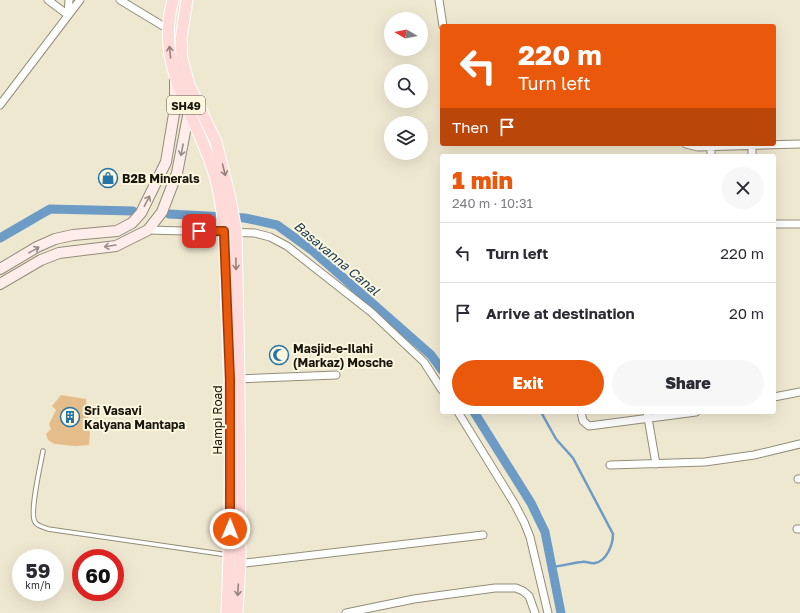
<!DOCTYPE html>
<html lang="en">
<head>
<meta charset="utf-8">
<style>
  body { margin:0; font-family:"Golos Text",sans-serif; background:#f7f7f7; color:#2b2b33; height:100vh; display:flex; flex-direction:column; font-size:15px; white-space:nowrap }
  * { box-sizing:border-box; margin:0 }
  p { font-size:13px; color:#7c7c81 }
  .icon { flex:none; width:22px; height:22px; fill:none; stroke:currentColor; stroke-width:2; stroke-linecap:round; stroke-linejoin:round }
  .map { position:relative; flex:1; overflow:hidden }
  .drawer { position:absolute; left:440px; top:154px; width:336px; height:260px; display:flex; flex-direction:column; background:#fff; border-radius:4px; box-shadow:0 4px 16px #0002 }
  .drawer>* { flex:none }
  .guide { position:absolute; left:440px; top:24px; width:336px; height:122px; border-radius:4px; box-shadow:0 4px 16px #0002; background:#ea580c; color:#fff; overflow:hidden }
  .needle { width:26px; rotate:280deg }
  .controls { position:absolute; left:384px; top:12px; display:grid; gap:8px }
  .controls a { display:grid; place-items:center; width:44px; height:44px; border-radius:50%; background:#fff; box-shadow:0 4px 16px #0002; font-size:20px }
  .speed { position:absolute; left:12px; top:549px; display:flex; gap:8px; font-size:20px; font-weight:700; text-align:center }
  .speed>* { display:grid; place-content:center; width:52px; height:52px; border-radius:50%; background:#fff; box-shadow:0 4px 16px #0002; line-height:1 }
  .speed small { font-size:10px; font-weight:400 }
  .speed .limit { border:6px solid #d22; background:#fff; color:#111 }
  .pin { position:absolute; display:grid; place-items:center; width:34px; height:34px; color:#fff; margin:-17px; border-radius:8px; box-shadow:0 2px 6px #0006 }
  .me { position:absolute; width:44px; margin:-22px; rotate:1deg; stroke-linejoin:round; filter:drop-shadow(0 0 3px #0008) }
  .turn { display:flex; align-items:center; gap:14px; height:84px; padding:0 12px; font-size:18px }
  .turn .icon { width:52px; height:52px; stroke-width:2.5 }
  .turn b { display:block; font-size:28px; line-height:34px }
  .then { display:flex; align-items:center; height:38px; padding:0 12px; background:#0003; gap:8px; font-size:15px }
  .round { display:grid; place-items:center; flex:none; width:42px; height:42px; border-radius:21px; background:#f7f7f7 }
  .head { display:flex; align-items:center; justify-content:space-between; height:68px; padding:0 12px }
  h1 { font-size:24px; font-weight:800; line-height:30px; color:#ea580c }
  .button { display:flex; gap:8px; margin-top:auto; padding:8px 12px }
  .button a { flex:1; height:46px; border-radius:24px; background:#ea580c; color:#fff; font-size:16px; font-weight:800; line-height:46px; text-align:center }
  .button a+a { background:#f7f7f7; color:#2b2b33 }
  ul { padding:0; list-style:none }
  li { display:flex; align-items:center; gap:12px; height:60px; padding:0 12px; border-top:1px solid #e1e1e2 }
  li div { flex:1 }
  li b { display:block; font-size:15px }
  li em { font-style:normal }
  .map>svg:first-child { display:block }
</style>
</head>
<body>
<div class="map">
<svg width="800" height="613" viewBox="0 0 800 613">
  <rect width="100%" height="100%" fill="#efe8d1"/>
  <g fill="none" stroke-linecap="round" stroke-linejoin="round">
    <path stroke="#6c9bc5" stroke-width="2.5" d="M541,412L556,439L573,458L613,534C613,544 607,561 595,563C590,564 587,561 582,562C572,563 562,566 551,567"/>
    <path stroke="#6c9bc5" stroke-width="9" d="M169,214L245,218L277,225L313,251L431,355L442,370
      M0,238L50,209L133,211
      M474,412L531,503L545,532L561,613"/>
  </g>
  <path fill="#e4bd8a" d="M61,395L86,399L90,433L89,445L75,446L55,444L48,440L46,434L51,429L49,424L56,410L52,406Z"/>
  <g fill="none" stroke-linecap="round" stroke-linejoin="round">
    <g stroke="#938d78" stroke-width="5.5">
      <path id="lane" d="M43,451C41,463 29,513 35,522C37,526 43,527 48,529L228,555"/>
    </g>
    <g stroke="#938d78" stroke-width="9">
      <path id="street" d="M48,0L68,15
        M120,0L168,29
        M439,0L443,26
        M68,15L69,0
        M0,105L80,0
        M686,144L698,147L800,144
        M711,146V156
        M752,146V156
        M774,224H800
        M148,230L255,233L270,237L287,246L371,312L424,362L442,390
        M236,379L336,375
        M774,397L800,392
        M458,412L514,503L524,522L530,537L548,613
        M581,412L583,421L589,426L696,412
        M647,412L656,464
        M610,465L705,462L754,455L800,444
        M798,479H800
        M797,529H800
        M237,564L483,535
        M346,613L414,599L495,588H516L523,591L529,596L535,613"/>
    </g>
    <g stroke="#938d78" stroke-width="12">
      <path id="secondary" d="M0,269L37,247L55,239L73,235L117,231L132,223L141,213L166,162L175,108V79
        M0,284L41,260L59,253L116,246L148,230L162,212L177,173L189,111"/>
    </g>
    <g stroke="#fff" stroke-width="13">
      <path id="primary" d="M173,0C154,67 197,115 215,176C227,219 225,265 227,309C232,411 231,512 227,613
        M187,0L181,39L182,59L189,85L216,142L230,198L236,231L239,379L240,564L237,613"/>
    </g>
    <use href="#lane" stroke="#fff" stroke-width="3.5"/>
    <use href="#street" stroke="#fff" stroke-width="7"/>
    <use href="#secondary" stroke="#ffedec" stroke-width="10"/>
    <use href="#primary" stroke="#fedad9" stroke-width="11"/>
  </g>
  <defs><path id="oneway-shaft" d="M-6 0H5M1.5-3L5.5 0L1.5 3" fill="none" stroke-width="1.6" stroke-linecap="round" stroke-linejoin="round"/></defs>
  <g stroke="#96827d">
    <use href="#oneway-shaft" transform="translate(170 52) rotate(-96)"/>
    <use href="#oneway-shaft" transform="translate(224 170) rotate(76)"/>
    <use href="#oneway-shaft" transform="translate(236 264) rotate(89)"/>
    <use href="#oneway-shaft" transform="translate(238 590) rotate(93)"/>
  </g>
  <g stroke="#978c88">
    <use href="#oneway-shaft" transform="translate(182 150) rotate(101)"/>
    <use href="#oneway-shaft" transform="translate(147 201) rotate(-63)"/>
    <use href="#oneway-shaft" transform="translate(110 246) rotate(171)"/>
    <use href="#oneway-shaft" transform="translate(34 250) rotate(-29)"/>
  </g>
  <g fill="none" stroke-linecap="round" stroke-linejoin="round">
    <g stroke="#983908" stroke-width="10">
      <path id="route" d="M199,231H224L230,380V529"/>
    </g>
    <use href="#route" stroke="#ea580c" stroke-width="7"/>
  </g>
  <defs>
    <g id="shop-ring" transform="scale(1)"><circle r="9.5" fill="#fcf6de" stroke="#2673a6" stroke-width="1.5"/><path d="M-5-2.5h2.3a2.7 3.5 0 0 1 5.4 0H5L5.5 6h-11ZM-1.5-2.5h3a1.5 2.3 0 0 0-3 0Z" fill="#2673a6"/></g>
    <g id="mosque-ring" transform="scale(1)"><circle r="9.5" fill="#fcf6de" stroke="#2673a6" stroke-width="1.5"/><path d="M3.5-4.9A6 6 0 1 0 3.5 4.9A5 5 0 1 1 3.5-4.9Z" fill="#2673a6"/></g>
    <g id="building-ring" transform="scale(1)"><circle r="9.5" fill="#fcf6de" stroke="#2673a6" stroke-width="1.5"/><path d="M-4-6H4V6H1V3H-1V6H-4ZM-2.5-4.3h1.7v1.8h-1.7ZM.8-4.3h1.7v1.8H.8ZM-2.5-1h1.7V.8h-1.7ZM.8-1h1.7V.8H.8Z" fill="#2673a6"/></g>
  </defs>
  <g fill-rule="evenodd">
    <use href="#shop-ring" x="108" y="178"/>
    <use href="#mosque-ring" x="279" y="355"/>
    <use href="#building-ring" x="70" y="417"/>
  </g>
  <g text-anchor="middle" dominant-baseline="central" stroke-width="4" stroke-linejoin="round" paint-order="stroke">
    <rect fill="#fcf6de" stroke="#5c594c" stroke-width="1" x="167" y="96" width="38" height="18" rx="3"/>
    <g font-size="11" font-weight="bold" fill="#18160d">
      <text x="186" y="105">SH49</text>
    </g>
    <g font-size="12" font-weight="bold" fill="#18160d" stroke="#fcf6de" text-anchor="start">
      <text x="122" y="178">B2B Minerals</text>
      <text x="293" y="348">Masjid-e-Ilahi<tspan x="293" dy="14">(Markaz) Mosche</tspan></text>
      <text x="84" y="410">Sri Vasavi<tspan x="84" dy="14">Kalyana Mantapa</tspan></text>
    </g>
    <g font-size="12" fill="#18160d" stroke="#fcf6de">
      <text transform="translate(217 420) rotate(-90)">Hampi Road</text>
    </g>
    <g font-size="13" font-style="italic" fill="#133855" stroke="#fcf6de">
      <text transform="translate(337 258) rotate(40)">Basavanna Canal</text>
    </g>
  </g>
</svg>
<div class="controls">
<a><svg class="needle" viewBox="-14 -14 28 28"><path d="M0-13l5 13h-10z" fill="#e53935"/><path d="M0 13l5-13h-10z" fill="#7c7c81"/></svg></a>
<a><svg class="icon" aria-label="search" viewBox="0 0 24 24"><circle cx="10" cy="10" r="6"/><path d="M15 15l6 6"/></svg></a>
<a><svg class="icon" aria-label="layers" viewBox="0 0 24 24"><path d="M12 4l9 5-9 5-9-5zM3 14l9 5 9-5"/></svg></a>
</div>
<div class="speed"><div>59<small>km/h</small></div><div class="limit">60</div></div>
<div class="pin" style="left:199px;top:231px;background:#d93025"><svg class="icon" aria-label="arrive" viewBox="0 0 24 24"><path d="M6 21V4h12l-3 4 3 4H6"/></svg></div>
<svg class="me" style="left:230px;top:529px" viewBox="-20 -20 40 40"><circle r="17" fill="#ea580c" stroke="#fff" stroke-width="3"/><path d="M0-11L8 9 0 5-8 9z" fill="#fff"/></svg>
<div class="guide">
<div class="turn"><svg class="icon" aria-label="left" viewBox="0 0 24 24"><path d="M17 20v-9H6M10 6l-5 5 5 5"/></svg><div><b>220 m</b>Turn left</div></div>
<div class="then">Then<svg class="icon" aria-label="arrive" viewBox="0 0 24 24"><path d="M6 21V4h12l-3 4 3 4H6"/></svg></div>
</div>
<section class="drawer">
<div class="head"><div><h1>1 min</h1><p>240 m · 10:31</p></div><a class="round"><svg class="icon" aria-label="close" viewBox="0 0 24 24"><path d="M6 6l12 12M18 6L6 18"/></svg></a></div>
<ul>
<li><svg class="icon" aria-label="left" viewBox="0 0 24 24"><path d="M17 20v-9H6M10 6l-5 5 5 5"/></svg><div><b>Turn left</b></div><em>220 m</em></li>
<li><svg class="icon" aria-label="arrive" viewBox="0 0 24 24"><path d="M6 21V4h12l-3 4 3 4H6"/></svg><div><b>Arrive at destination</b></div><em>20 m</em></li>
</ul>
<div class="button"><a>Exit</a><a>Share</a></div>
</section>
</div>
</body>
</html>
